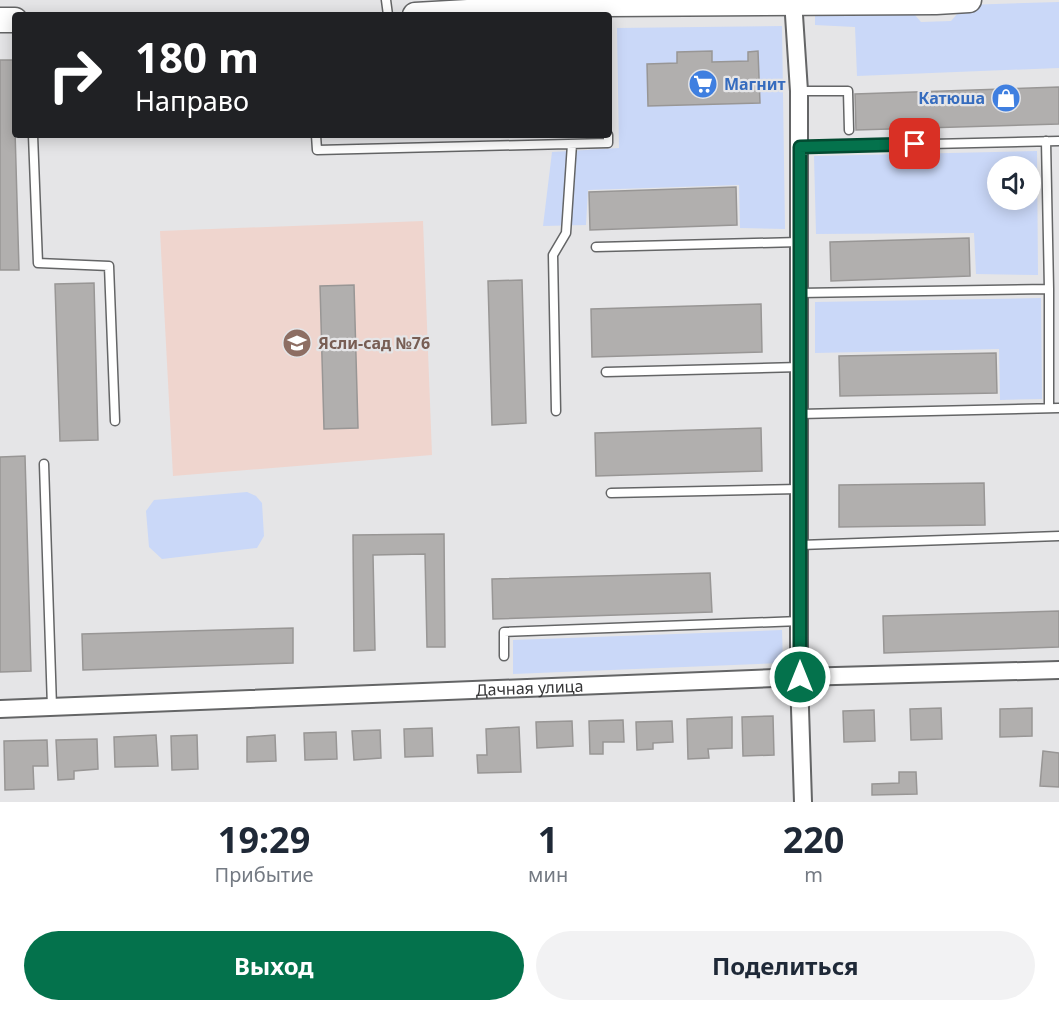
<!DOCTYPE html>
<html lang="ru">
<head>
<meta charset="utf-8">
<style>
  body { margin:0; font-family:"Noto Sans",sans-serif; background:#f2f2f3; color:#1f2937; height:100vh; display:flex; flex-direction:column; font-size:22px; white-space:nowrap }
  * { box-sizing:border-box; margin:0 }
  p { font-size:20px; color:#747a83 }
  .icon { flex:none; width:33px; height:33px; fill:none; stroke:currentColor; stroke-width:2; stroke-linecap:round; stroke-linejoin:round }
  .map { position:relative; height:802px; overflow:hidden }
  .side { display:flex; flex-direction:column; background:#fff; flex:1 }
  .side>* { flex:none }
  .banner { position:absolute; left:12px; top:12px; width:600px; height:126px; border-radius:6px; box-shadow:0 3px 15px #0003; background:#202124; color:#fff; overflow:hidden }
  .buttons { position:absolute; left:987px; top:156px; display:grid; gap:12px }
  .buttons a { display:grid; place-items:center; width:54px; height:54px; border-radius:50%; background:#fff; box-shadow:0 3px 15px #0003; font-size:30px }
  .pin { position:absolute; display:grid; place-items:center; width:51px; height:51px; color:#fff; margin:-26px; border-radius:12px; box-shadow:0 3px 9px #0006 }
  .me { position:absolute; width:66px; margin:-33px; rotate:0deg; stroke-linejoin:round; filter:drop-shadow(0 0 4px #0008) }
  .turn { display:flex; align-items:center; gap:21px; height:126px; padding:0 24px; font-size:27px }
  .turn .icon { width:78px; height:78px; stroke-width:2.5 }
  .turn b { display:block; font-size:42px; line-height:51px }
  .eta { display:flex; justify-content:space-evenly; align-items:center; height:102px; text-align:center }
  .eta b { font-size:36px; font-weight:700; line-height:42px }
  .action { display:flex; gap:12px; margin-top:auto; padding:12px 24px }
  .action a { flex:1; height:69px; border-radius:36px; background:#04724c; color:#fff; font-size:24px; font-weight:700; line-height:69px; text-align:center }
  .action a+a { background:#f2f2f3; color:#1f2937 }
  .map>svg:first-child { display:block }
</style>
</head>
<body>
<div class="map">
<svg width="1059" height="802" viewBox="0 0 1059 802">
  <rect width="100%" height="100%" fill="#e5e5e7"/>
  <path fill="#efd5ce" d="M423,221L432,455L173,476L160,231Z"/>
  <path fill="#cad8f8" fill-rule="evenodd" d="M1059,2V68L857,76L855,27L815,25V8L908,7L921,22L951,21L965,5Z
    M782,26L785,229L740,228L739,185L588,190L586,225L543,226L552,152L619,148L617,28Z
    M1037,151L1038,275L976,274L974,233L816,234L814,156ZM998,166H1030V200H998Z
    M1041,298L1042,399L1000,400L999,349L815,353V302Z
    M247,492L256,496L262,503L264,536L257,548L162,559L149,547L146,511L154,500Z
    M782,630L783,663L513,674V640Z"/>
  <path fill="#b1afae" stroke="#989695" stroke-width="1.5" d="M712,51V62L748,61V52L758,51L760,103L648,106L647,64L677,63V52Z
    M0,60H13L19,270H0Z
    M1059,87V124L856,130L855,94Z
    M736,187L737,225L590,230L589,192Z
    M969,238L970,276L831,281L830,242Z
    M522,280L526,423L492,425L488,281Z
    M94,283L98,440L60,441L55,284Z
    M354,285L358,428L324,429L320,286Z
    M761,304L762,352L592,357L591,309Z
    M996,353L997,393L840,396L839,356Z
    M761,428L762,471L596,476L595,433Z
    M25,456L31,671L0,672V457Z
    M984,483L985,525L839,527V485Z
    M444,534L445,647H427L425,554L373,555L375,650L354,651L353,535Z
    M710,573L712,612L493,619L492,579Z
    M1059,611V647L884,653L883,616Z
    M293,628V663L83,670L82,634Z
    M941,708L942,739L911,740L910,709Z
    M1032,708V736L1000,737V709Z
    M874,710L875,741L844,742L843,711Z
    M773,716L774,755L743,756L742,717Z
    M732,717V748L708,749L709,758L688,759L687,719Z
    M623,720L624,742H603V754H590L589,721Z
    M572,721L573,746L537,748L536,722Z
    M672,721L673,742L653,743V749L637,750L636,722Z
    M519,727L521,772L478,773L477,755H487L486,729Z
    M432,728L433,756L405,757L404,729Z
    M380,730L381,758L354,760L352,731Z
    M336,732L337,759L305,760L304,733Z
    M156,735L158,766L115,767L114,737Z
    M197,735L198,769L172,770L171,736Z
    M275,735L276,761L247,762V737Z
    M97,739L98,769L74,771V779L58,780L56,740Z
    M47,740L48,766H33L34,789L5,790L4,741Z
    M1043,751L1059,753V787L1040,786Z
    M899,772H916L917,794L872,795V784L899,783Z"/>
  <g fill="none" stroke-linecap="round" stroke-linejoin="round">
    <g stroke="#646566" stroke-width="11">
      <path id="service" d="M386,0L388,15
        M799,91H848L849,130
        M33,135L38,263L109,266L115,421
        M316,135L317,150L608,143V135
        M1046,141L1049,289V408
        M800,147L1059,141
        M596,247L799,242
        M799,293L1049,289
        M606,372L800,367
        M556,411L553,255L566,233L572,144
        M800,414L1059,408
        M44,464L52,707
        M611,493L799,489
        M800,545L1059,536
        M504,656V632L800,621"/>
    </g>
    <g stroke="#646566" stroke-width="20">
      <g id="minor">
        <path d="M793,0L799,91V677L803,802"/>
        <path id="s1" d="M0,709L799,677L1059,670"/>
      </g>
    </g>
    <g stroke="#646566" stroke-width="27">
      <path id="secondary" d="M415,15L607,4L936,2L969,0
        M0,20H15"/>
    </g>
    <use href="#service" stroke="#fff" stroke-width="8"/>
    <use href="#minor" stroke="#fff" stroke-width="16"/>
    <use href="#secondary" stroke="#fff" stroke-width="24"/>
  </g>
  <g fill="none" stroke-linecap="round" stroke-linejoin="round">
    <g stroke="#034a31" stroke-width="15">
      <path id="route" d="M800,677V147L915,144"/>
    </g>
    <use href="#route" stroke="#04724c" stroke-width="10"/>
  </g>
  <defs>
    <g id="supermarket-disc" transform="scale(1.5)"><circle r="9.5" fill="#3f7fe0" stroke="#e5e5e7"/><path d="M-6-5.5h2.5l.6 2H6L4.5 2H-2.5L-4.4-4H-6ZM-1.5 3.2a1.3 1.3 0 1 0 .1 0ZM3 3.2a1.3 1.3 0 1 0 .1 0Z" fill="#fff"/></g>
    <g id="shop-disc" transform="scale(1.5)"><circle r="9.5" fill="#3f7fe0" stroke="#e5e5e7"/><path d="M-5-2.5h2.3a2.7 3.5 0 0 1 5.4 0H5L5.5 6h-11ZM-1.5-2.5h3a1.5 2.3 0 0 0-3 0Z" fill="#fff"/></g>
    <g id="school-disc" transform="scale(1.5)"><circle r="9.5" fill="#8d6e63" stroke="#e5e5e7"/><path d="M0-5L7-2L0 1L-7-2ZM-4 1L0 2.5L4 1V4Q0 6-4 4Z" fill="#fff"/></g>
  </defs>
  <g fill-rule="evenodd">
    <use href="#supermarket-disc" x="703" y="84"/>
    <use href="#shop-disc" x="1006" y="98"/>
    <use href="#school-disc" x="297" y="343"/>
  </g>
  <g text-anchor="middle" dominant-baseline="central" stroke-width="4.5" stroke-linejoin="round" paint-order="stroke">
    <g font-size="16" font-weight="bold" fill="#366cbe" stroke="#e5e5e7" text-anchor="start">
      <text x="724" y="84">Магнит</text>
      <text x="985" y="98" text-anchor="end">Катюша</text>
    </g>
    <g font-size="16" font-weight="bold" fill="#785e54" stroke="#e5e5e7" text-anchor="start">
      <text x="318" y="343">Ясли-сад №76</text>
    </g>
    <g font-size="16" fill="#353536" stroke="#e5e5e7">
      <text stroke="none"><textPath href="#s1" startOffset="530">Дачная улица</textPath></text>
    </g>
  </g>
</svg>
<div class="buttons">
<a><svg class="icon" aria-label="sound" viewBox="0 0 24 24"><path d="M4 9h4l5-4v14l-5-4H4zM17 9q2 3 0 6"/></svg></a>
</div>
<div class="pin" style="left:915px;top:144px;background:#d93025"><svg class="icon" aria-label="arrive" viewBox="0 0 24 24"><path d="M6 21V4h12l-3 4 3 4H6"/></svg></div>
<svg class="me" style="left:800px;top:677px" viewBox="-20 -20 40 40"><circle r="17" fill="#04724c" stroke="#fff" stroke-width="3"/><path d="M0-11L8 9 0 5-8 9z" fill="#fff"/></svg>
<div class="banner">
<div class="turn"><svg class="icon" aria-label="right" viewBox="0 0 24 24"><path d="M7 20v-9h11M14 6l5 5-5 5"/></svg><div><b>180 m</b>Направо</div></div>
</div>
</div>
<section class="side">
<div class="eta">
<div><b>19:29</b><p>Прибытие</p></div>
<div><b>1</b><p>мин</p></div>
<div><b>220</b><p>m</p></div>
</div>
<div class="action"><a>Выход</a><a>Поделиться</a></div>
</section>
</body>
</html>
